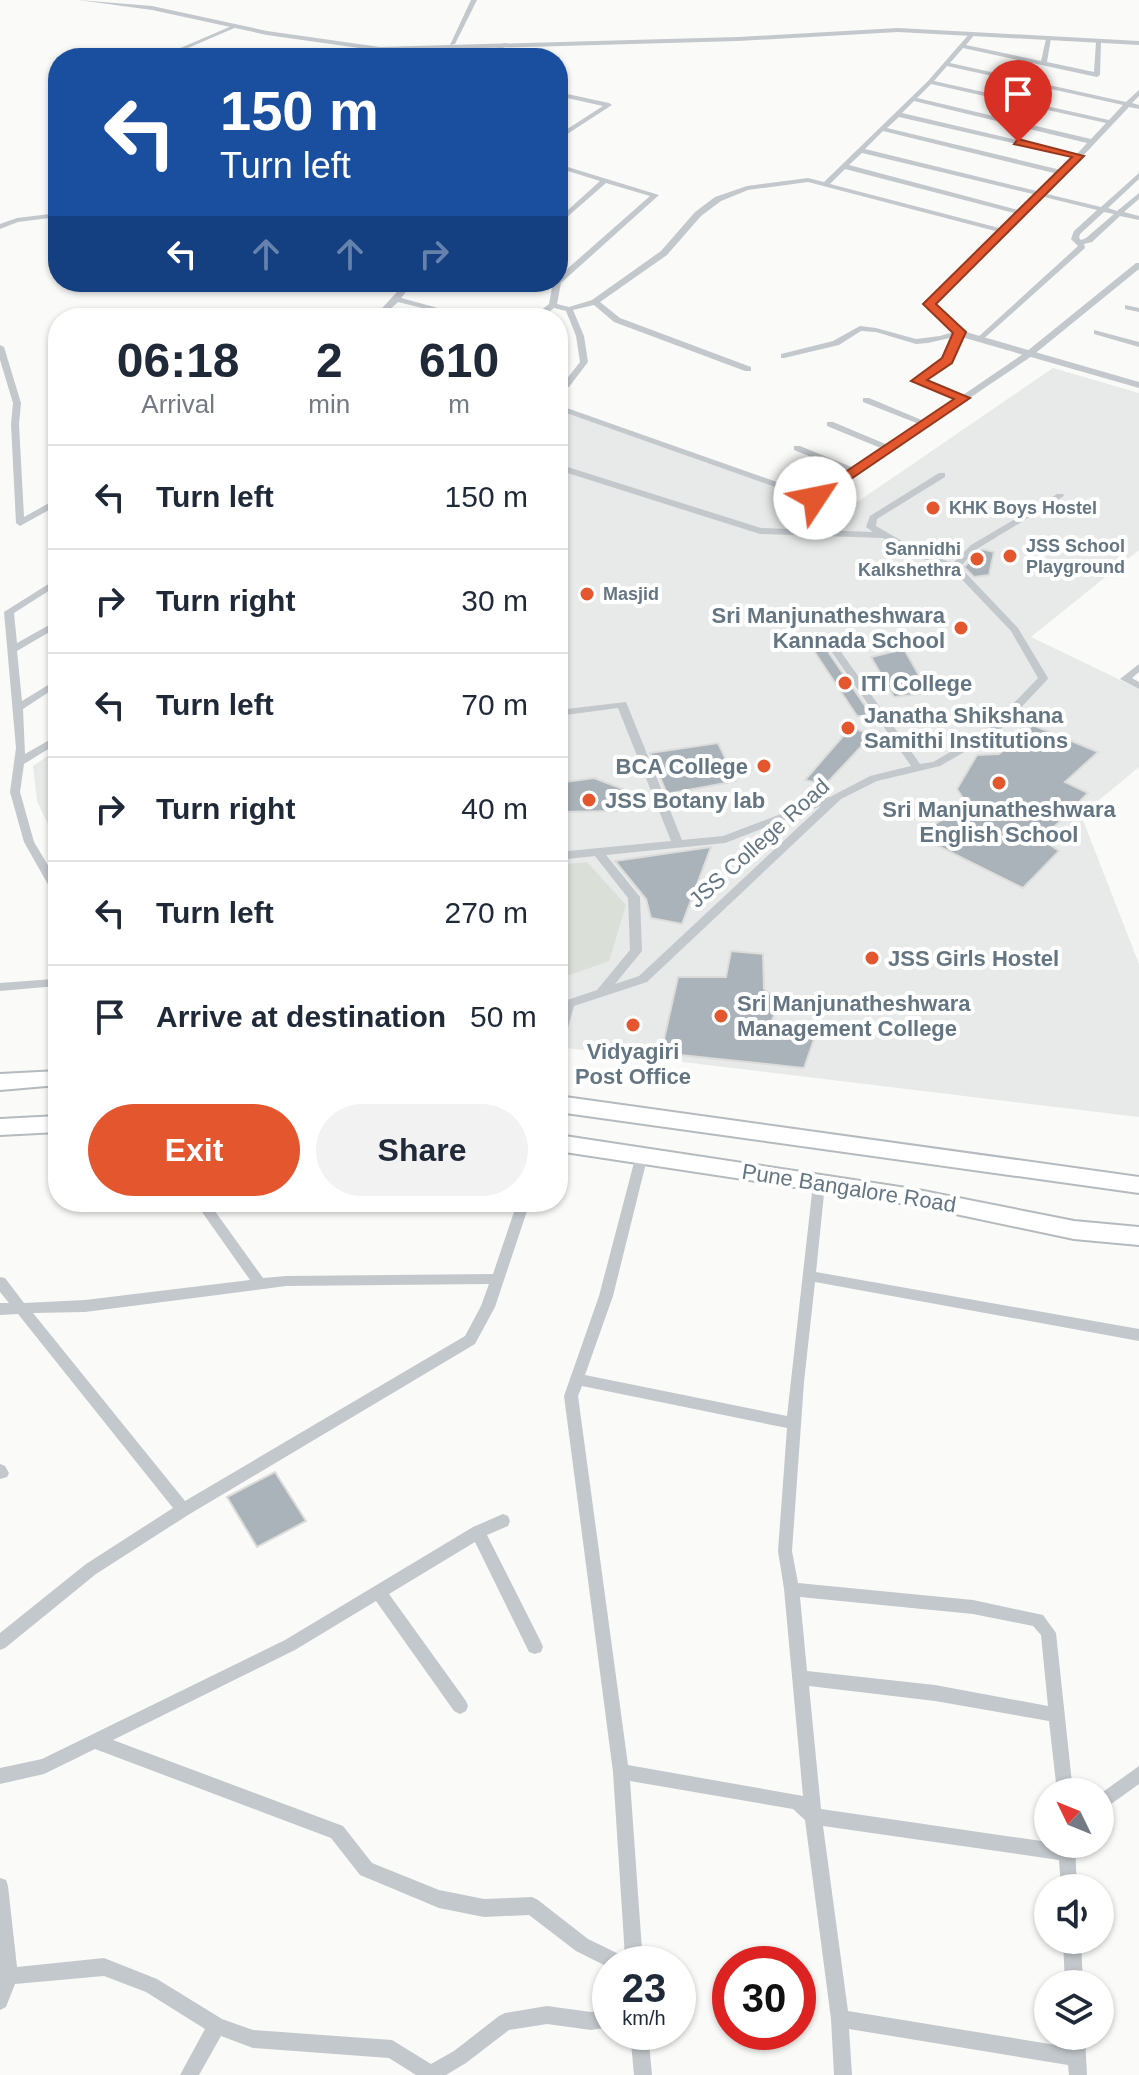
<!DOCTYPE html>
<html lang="en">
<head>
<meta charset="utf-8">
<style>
  body { margin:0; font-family:Arial,sans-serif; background:#f2f2f3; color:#1f2937; height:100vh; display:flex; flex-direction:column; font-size:30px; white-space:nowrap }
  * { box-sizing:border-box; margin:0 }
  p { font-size:26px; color:#747a83 }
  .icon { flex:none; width:44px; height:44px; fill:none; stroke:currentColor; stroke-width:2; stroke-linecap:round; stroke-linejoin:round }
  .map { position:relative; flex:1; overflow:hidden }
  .sheet { position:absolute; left:48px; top:308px; width:520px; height:904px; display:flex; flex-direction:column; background:#fff; border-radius:32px; box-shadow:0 2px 6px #0004 }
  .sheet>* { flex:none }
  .guide { position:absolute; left:48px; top:48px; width:520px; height:244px; border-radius:32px; box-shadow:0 2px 6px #0004; background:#1a4fa0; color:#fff; overflow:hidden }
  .needle { width:52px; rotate:313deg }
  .fabs { position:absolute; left:1034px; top:1778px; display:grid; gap:16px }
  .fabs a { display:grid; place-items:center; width:80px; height:80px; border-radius:50%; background:#fff; box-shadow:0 2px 6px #0004; font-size:40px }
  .speed { position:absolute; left:592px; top:1946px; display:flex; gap:16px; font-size:40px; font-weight:700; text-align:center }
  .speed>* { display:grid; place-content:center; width:104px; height:104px; border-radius:50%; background:#fff; box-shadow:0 2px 6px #0004; line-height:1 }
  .speed small { font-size:20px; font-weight:400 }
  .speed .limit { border:12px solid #d22; background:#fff; color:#111 }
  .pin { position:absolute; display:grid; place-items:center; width:68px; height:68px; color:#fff; margin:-82px -34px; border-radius:50% 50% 50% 0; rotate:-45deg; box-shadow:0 0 8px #0007 }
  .pin .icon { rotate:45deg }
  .me { position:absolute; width:88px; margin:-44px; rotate:56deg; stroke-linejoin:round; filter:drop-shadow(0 0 6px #0008) }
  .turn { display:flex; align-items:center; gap:28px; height:168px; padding:0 40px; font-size:36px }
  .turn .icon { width:104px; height:104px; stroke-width:2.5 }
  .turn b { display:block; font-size:56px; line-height:68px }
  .lanes { display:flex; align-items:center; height:76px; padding:0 40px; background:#0003; justify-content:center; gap:40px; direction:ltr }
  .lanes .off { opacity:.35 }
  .eta { display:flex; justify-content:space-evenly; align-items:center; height:136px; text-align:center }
  .eta b { font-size:48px; font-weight:700; line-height:56px }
  .action { display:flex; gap:16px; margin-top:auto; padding:16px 40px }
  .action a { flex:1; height:92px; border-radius:48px; background:#e4572e; color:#fff; font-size:32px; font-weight:700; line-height:92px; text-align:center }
  .action a+a { background:#f2f2f3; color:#1f2937 }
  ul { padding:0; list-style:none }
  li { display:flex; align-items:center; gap:24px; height:104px; padding:0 40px; border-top:2px solid #e0e1e3 }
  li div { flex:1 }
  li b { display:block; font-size:30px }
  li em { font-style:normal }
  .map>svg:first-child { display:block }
</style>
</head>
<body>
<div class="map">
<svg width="1139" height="2075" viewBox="0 0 1139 2075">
  <rect width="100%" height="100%" fill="#fafaf8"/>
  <path fill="#e8e9e9" d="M1053,368L1139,393V550L1031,637L1139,689V767L1081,815L1139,964V1117L558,1047V409L562,406L847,509Z
    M58,749V846L37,801L33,766Z"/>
  <path fill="#dadfd7" d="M587,862L626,905L609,961L558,979V865Z"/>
  <path fill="#aab3b9" stroke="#dcdcda" stroke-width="2" d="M982,549L994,552L989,575L974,577L964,567Z
    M829,645V653L872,716H857L814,651Z
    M904,649L929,693L894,697L871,657Z
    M1033,725L1098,752L1065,782L1088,793L1042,839L1059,851L1023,888L926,840L939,832L931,827L966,803L957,789L977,755L999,754Z
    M851,727L872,735L825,785L805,780Z
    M718,743L736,781L667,794L650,753Z
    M594,778L623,789L616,811L558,812V783Z
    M711,847L682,924L651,918L646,899L615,861Z
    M731,951L763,954L764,989L779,1001L768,1032L814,1039L804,1068L661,1053L678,977H726Z
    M275,1472L306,1521L257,1547L227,1497Z"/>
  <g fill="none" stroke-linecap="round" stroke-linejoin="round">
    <g stroke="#b5babe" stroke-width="4">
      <path id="primary" d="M58,1071V1085L0,1090V1074Z
        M558,1096L1139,1177V1193L558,1112Z
        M58,1116V1132L0,1135V1119Z
        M558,1135L913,1189L1074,1221L1139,1227V1245L1074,1239L913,1205L558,1151Z"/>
    </g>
    <path fill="#c3c8cc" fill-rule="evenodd" d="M471,0H477L455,44L450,45Z
      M234,25L239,26L165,58H157Z
      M970,33L975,34L966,45L1041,61L1046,39L1051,38L1047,62L1094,72L1096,42L1101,41L1100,75L1097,77L963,48L950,63L1126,102L1139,90V96L1132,103L1139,105V109L1129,107L1047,194L1101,207L1139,173V179L1108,208L1117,211L1139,193V199L1124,212L1139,216V220L1120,216L1092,242L1084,244L1085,248L980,342L976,340L977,338L1078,246L1071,239L1074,231L1097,210L1044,197L929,306L925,304L926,302L999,232L808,182L748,190L721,201L701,216L667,255L600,302L620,318L751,367V371H745L614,322L594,305L573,310L584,336L588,362L569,387H563L562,385L580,362L576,336L566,311L554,308L540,318H531L549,304L553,282H558V277L650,196L606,183L558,225V219L600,181L558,168V164L659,195L561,283L557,304L569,307L592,300L661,251L695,212L715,197L747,186L808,178L824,182L928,81ZM947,66L1123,105L1109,120L934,81ZM931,84L1106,123L1091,139L917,98ZM914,101L1087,143L1077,154L902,113ZM899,117L1074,157L1061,170L887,128ZM883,131L1058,174L1041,192L865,149ZM862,153L1037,195L1022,211L849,165ZM845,169L1018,214L1003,229L830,184ZM1104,212L1114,214L1086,238L1081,240L1079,238L1080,234Z
      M504,43L509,44L487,58H480Z
      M558,92L609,103L612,105L558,140V135L603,106L558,96Z
      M58,213V217L18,222L0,229V224L17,218Z
      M1136,263H1139V269L1032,356L818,500H812L558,410V405L814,495L849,472L794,450V446H800L854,468L883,449L827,426V422H833L888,445L919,424L863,402V398H869L924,421L957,398L913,381L944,359L954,337L928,343L916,344L876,332L861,331L839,345L784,358H781V354L833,341L860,326L876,328L916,339L940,336L960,330L964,332L950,362L923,380L963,395L1026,352Z
      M406,282H414L401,298L475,318H462L398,302L381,318H373Z
      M1125,305L1139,308V312L1125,309Z
      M1094,330L1139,342V347L1094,334Z
      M0,345L4,347L21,403L19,424L24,517L58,498V505L20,526L16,523L11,424L13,403L0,360Z
      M558,464L761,528L873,532L866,527L870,516L939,473H945V477L877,519L876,526L921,552L953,563L971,545L1057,494H1063L1064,496L977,549L960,567L1018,628L1048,678L1047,680L996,734L940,766L877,781L841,799L647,982L574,1006L564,1042L558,1046V1021L561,1010L558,1011V1003L597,990L630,950L628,898L595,856L558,860V852L671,841L618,708L558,716V710L626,702L682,840L723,836L823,798L830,797L870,776L911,766L831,651L833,649H839L920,764L933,762L988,730L1038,678L1011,631L952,569L915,556L883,538L760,534L558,470ZM821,806L639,976L615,984L642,951L640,897L606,855L725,843Z
      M58,578V585L14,613L17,643L58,620V627L17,651L22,701L58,679V686L23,709L25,754L58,735V743L24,764L20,792L34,842L58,882V896L54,895L24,842L10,792L16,748L4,612Z
      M1139,664V672L1132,678L1139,682V689L1120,679Z
      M53,979L58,982L57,986L0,991V983Z
      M642,1150L646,1152L648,1155L613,1296L585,1375L787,1416L813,1184L814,1180H824L825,1184L816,1272L1139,1329V1341L815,1282L804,1382L792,1551L798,1583L973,1600L1043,1615L1056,1633L1073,1792H1057L1049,1721L935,1701L809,1686L821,1809L1048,1842V1844H1075L1077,1888H1061L1059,1860L823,1826L848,2011L1068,2047L1067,2036H1085L1087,2075H1069L1068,2065L849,2029L852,2075H834L831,2019L805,1820L793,1809L630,1781L643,1964H610V1968L576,1951L529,1915L484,1917L439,1908L360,1875L331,1838L95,1749L44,1774L0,1784V1768L42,1759L285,1640L473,1527L503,1514L508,1516L510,1521L508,1526L487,1535L541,1642L543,1647L541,1652L535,1654L529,1652L475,1542L389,1594L466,1701L468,1706L466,1711L460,1714L454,1711L376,1601L295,1650L113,1740L343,1826L372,1863L439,1890L484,1899L532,1897L538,1900L588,1939L625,1957L613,1772L564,1396L599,1296L636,1155L638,1152ZM582,1386L787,1428L778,1551L784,1589L803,1796L628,1765L578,1396ZM800,1597L973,1614L1033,1626L1041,1635L1048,1706L935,1685L807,1671Z
      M195,1202H530L495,1307L475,1344L188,1515L96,1574L5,1648L0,1650V1633L86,1564L173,1508L18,1314L0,1315V1303H9L0,1292V1277L5,1278L24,1303L85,1300L250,1280ZM212,1207L514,1212L493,1274L286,1276L263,1278ZM489,1284L481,1306L465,1336L185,1501L33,1313L85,1312L286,1286Z
      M0,1464L5,1466L9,1473L7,1477L0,1479Z
      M1139,1766V1784L1100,1812V1794Z
      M0,1878L6,1880L8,1886L17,1967L104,1958L157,1979L222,2019L253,2030L392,2040L431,2064L454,2051L499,2016L505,2013L547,2006L591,2012L610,2009V2027L591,2030L547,2024L509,2030L466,2063L446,2075H416L389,2058L253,2048L221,2036L199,2075H180L205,2029L146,1992L104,1976L15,1984L6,2007L0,2010Z
      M1063,1940H1081L1083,1984H1065Z
      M630,2032H648L652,2075H634Z"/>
    <path fill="#c3c8cc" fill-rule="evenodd" d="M78,0L152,6L267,31L380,47L738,37L898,28L1139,41V45L898,32L738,41L380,51L267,35L152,10Z
      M925,302H933L966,332L1139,382V388L958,336L925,306Z"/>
    <use href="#primary" fill="#fff" fill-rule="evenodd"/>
  </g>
  <path fill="#e4572e" stroke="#94391e" stroke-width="2" d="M1018,139L1084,156L936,304L966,332L952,363L927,380L970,398L820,500H811V495L954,399L911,381L942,358L953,333L923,304L1072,157L1014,144Z"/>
  <g fill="#e4572e" stroke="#fff" stroke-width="3">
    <circle cx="933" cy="508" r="8"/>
    <circle cx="1010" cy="556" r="8"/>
    <circle cx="977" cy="559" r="8"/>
    <circle cx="587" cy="594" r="8"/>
    <circle cx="961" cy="628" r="8"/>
    <circle cx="845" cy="683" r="8"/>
    <circle cx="848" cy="728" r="8"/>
    <circle cx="764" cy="766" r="8"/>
    <circle cx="999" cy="783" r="8"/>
    <circle cx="589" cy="800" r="8"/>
    <circle cx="872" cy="958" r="8"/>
    <circle cx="721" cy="1016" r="8"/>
    <circle cx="633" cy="1025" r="8"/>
  </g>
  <g text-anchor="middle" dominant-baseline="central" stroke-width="8" stroke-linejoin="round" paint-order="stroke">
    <g font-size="18" font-weight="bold" fill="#657683" stroke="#fff" text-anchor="start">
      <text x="949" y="508">KHK Boys Hostel</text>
      <text x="1026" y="546">JSS School<tspan x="1026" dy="21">Playground</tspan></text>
      <text x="961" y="549" text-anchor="end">Sannidhi<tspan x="961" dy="21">Kalkshethra</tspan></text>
      <text x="603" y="594">Masjid</text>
    </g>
    <g font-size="22" font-weight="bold" fill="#657683" stroke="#fff" text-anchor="start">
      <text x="945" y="615" text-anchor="end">Sri Manjunatheshwara<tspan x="945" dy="25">Kannada School</tspan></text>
      <text x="861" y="683">ITI College</text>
      <text x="864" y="715">Janatha Shikshana<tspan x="864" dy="25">Samithi Institutions</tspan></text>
      <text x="748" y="766" text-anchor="end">BCA College</text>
      <text x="605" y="800">JSS Botany lab</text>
      <text x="999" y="809" text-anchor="middle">Sri Manjunatheshwara<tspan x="999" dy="25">English School</tspan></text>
      <text x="888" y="958">JSS Girls Hostel</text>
      <text x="737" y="1003">Sri Manjunatheshwara<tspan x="737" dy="25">Management College</tspan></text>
      <text x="633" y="1051" text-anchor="middle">Vidyagiri<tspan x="633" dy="25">Post Office</tspan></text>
    </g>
    <g font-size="22" fill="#657683" stroke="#fff">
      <text transform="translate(759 843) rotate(-42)">JSS College Road</text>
      <text transform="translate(849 1188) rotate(9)">Pune Bangalore Road</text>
    </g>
  </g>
</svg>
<div class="fabs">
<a><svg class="needle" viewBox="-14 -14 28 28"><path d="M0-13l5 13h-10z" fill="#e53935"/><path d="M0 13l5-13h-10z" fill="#747a83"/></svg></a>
<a><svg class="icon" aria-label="sound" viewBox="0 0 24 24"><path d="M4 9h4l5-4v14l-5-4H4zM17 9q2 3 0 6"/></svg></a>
<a><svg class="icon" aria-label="layers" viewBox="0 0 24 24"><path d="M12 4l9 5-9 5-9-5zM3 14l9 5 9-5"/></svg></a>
</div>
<div class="speed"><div>23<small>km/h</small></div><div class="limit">30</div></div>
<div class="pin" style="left:1018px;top:142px;background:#d93025"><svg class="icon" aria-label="arrive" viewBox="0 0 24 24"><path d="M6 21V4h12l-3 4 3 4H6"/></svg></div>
<svg class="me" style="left:815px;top:498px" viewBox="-20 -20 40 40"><circle r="19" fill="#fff"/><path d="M0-13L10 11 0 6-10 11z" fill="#e4572e"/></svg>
<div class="guide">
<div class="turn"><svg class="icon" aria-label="left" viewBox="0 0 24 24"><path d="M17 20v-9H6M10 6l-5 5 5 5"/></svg><div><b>150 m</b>Turn left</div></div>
<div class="lanes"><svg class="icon" aria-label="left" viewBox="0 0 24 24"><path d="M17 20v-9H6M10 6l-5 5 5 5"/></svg><svg class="icon off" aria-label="ahead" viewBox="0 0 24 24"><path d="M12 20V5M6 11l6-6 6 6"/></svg><svg class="icon off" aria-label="ahead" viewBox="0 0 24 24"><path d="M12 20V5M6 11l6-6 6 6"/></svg><svg class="icon off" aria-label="right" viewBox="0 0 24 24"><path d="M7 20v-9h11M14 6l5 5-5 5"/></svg></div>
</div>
<section class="sheet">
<div class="eta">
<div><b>06:18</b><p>Arrival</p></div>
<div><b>2</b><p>min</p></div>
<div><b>610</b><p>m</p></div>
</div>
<ul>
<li><svg class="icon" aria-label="left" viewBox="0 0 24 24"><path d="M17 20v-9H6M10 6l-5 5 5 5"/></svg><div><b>Turn left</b></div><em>150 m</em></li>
<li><svg class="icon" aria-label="right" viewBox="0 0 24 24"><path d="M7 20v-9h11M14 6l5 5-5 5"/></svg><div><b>Turn right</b></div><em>30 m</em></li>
<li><svg class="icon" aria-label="left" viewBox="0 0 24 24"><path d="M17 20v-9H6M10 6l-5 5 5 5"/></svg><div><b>Turn left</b></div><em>70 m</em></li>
<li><svg class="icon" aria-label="right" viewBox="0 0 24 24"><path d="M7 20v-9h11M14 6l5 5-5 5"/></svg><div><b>Turn right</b></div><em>40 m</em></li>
<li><svg class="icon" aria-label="left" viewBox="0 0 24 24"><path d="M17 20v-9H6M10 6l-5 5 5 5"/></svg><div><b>Turn left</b></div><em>270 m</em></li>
<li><svg class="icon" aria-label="arrive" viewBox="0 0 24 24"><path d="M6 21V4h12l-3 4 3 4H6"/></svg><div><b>Arrive at destination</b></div><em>50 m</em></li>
</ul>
<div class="action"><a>Exit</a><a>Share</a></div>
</section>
</div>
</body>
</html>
